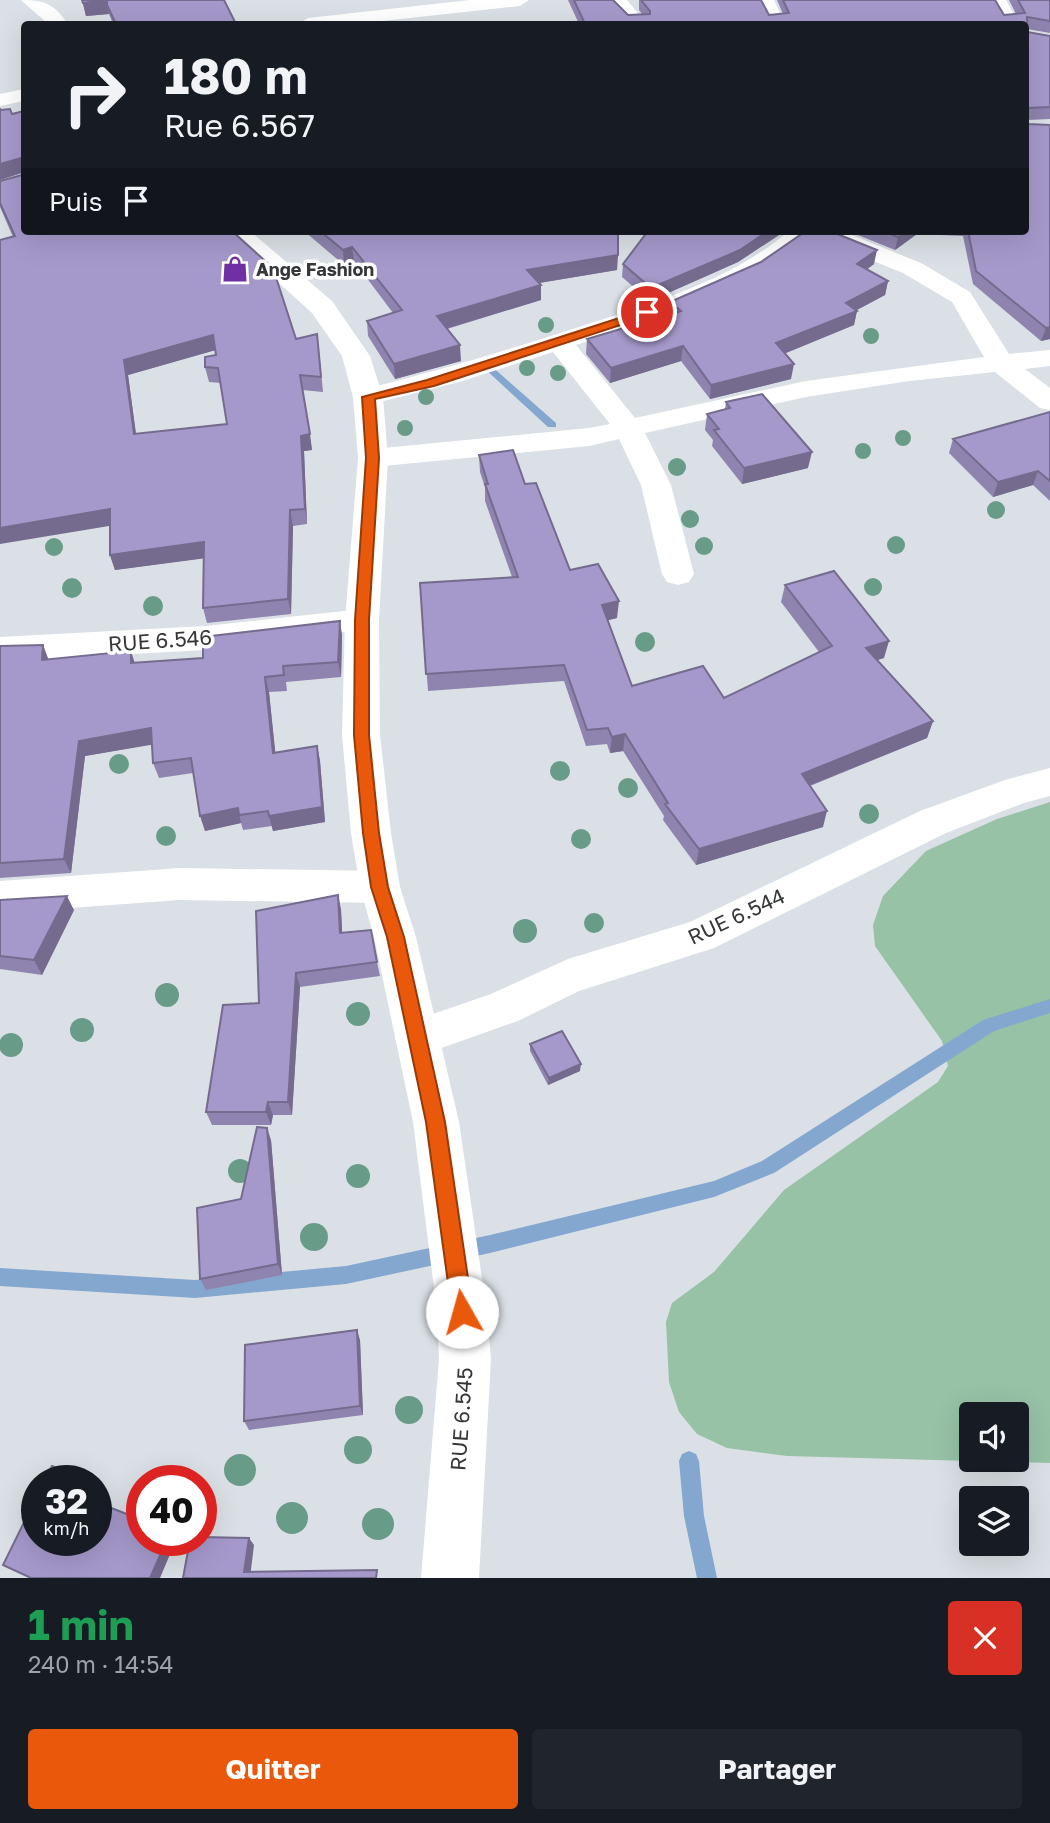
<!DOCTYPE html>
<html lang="fr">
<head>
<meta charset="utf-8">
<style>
  body { margin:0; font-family:"Golos Text",sans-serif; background:#20242c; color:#f1f3f6; height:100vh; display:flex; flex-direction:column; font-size:26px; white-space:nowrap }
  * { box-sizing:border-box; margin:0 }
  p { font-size:23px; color:#9ea1a6 }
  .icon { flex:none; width:38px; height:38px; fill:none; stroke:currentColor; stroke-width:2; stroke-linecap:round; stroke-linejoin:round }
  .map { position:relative; height:1578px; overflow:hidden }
  .details { display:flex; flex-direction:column; background:#171b24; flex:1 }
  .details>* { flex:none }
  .banner { position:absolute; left:21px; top:21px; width:1008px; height:214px; border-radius:7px; box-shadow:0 7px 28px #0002; background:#171b24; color:#f1f3f6; overflow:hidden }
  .fabs { position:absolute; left:959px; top:1402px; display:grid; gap:14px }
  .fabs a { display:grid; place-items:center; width:70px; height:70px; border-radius:7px; background:#171b24; box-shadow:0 7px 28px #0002; font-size:35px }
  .speed { position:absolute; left:21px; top:1465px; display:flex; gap:14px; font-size:35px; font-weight:700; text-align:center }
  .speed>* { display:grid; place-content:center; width:91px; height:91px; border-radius:50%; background:#171b24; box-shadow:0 7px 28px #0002; line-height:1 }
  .speed small { font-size:18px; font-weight:400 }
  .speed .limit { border:10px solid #d22; background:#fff; color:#111 }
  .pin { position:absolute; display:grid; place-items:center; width:60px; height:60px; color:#fff; margin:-30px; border:4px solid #fff; border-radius:50%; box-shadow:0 2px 7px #0007 }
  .me { position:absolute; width:77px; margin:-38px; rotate:353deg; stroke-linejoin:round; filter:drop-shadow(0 0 5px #0008) }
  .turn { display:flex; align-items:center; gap:24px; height:147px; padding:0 28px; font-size:32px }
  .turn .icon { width:91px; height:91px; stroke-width:2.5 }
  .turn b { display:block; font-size:49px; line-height:60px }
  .then { display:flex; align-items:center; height:66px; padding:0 28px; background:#0003; gap:14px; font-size:26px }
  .round { display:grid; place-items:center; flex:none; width:74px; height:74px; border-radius:7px; background:#20242c }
  .summary { display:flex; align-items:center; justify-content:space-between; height:119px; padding:0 28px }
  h1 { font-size:42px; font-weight:700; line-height:52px; color:#1e9e55 }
  .action { display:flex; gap:14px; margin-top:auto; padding:14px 28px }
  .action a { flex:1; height:80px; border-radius:7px; background:#ea580c; color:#fff; font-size:28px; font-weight:700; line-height:80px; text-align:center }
  .action a+a { background:#20242c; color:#f1f3f6 }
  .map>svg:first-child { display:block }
</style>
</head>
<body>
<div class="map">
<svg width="1050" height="1578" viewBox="0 0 1050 1578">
  <rect width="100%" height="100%" fill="#dae0e5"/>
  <path fill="#97c2a6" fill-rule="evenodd" d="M1050,802V1463L787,1456L727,1448L697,1434L679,1412L669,1382L666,1322L672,1303L714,1272L784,1190L938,1082L948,1066L942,1041L875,946L873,925L883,896L926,851L997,819ZM971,1414H1017V1460H971Z"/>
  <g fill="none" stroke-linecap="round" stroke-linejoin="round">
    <path fill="#84a7d0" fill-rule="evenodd" d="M489,364L556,423V427H548L485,369V365Z
      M1050,999V1013L994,1031L774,1173L714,1197L490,1253L346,1284L195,1298L0,1286V1268L195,1280L346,1266L490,1235L714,1181L762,1161L983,1020Z
      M689,1451L696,1454L699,1461L704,1516L717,1578H697L684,1516L679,1461L682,1454Z"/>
    <path fill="#fff" fill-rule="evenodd" d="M470,0H529L520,6L355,24H298L308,18Z
      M608,0H627L647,24H627Z
      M756,0H774L785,24H767Z
      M988,0H1006L1019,24H1001Z
      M24,89V101L0,106V94Z
      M789,231H816C778,287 639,324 576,345L635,418L806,381L984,357L952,302L903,273L822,240L819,235L822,231H842L921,263L970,292L1009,354L1050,350V366L1025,369L1050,388V410L1040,408L995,372L909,381L806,397L645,433L671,485L694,574L689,582L678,585L667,582L662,574L641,485L619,439L589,446L373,467L363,464L358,458L363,452L373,449L589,428L610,424L553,352L459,382L368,405L358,403L354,397L358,391C431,373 502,352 573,329C649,304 727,283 789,231Z
      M362,609L374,612L378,620L374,628L206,650L0,661V637L206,626Z
      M1050,768V796L1024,803L946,833L714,948L579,991L518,1021L416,1057L401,1051L395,1038L401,1025L491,994L568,959L690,922L920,811L1005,780Z
      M180,868L380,871L394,876L399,887L394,898L380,903L180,900L0,913V881Z"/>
    <path fill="#fff" fill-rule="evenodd" d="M21,0C45,0 54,4 68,24H48Z
      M222,231H250L332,301L370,356L383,397L388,458L379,620L380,735L391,833L400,887L416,937L459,1122L487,1312L491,1359L479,1578H421L439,1359L437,1312L413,1122L374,937L360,887L351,833L342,735L345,620L358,458L353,397L342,356L312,313Z"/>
  </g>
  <g fill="#699c88">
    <circle cx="626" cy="303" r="7"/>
    <circle cx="546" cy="325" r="8"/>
    <circle cx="871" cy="336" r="8"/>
    <circle cx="527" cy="368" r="8"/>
    <circle cx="558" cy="373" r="8"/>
    <circle cx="426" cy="397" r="8"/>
    <circle cx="405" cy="428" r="8"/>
    <circle cx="903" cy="438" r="8"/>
    <circle cx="863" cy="451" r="8"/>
    <circle cx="677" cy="467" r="9"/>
    <circle cx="996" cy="510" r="9"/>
    <circle cx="690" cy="519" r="9"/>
    <circle cx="896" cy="545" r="9"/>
    <circle cx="704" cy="546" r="9"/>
    <circle cx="54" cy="547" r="9"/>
    <circle cx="873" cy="587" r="9"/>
    <circle cx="72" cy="588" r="10"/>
    <circle cx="153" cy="606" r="10"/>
    <circle cx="645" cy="642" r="10"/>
    <circle cx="119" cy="764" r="10"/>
    <circle cx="560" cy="771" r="10"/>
    <circle cx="628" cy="788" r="10"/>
    <circle cx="869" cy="814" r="10"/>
    <circle cx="166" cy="836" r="10"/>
    <circle cx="581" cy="839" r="10"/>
    <circle cx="594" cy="923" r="10"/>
    <circle cx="525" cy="931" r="12"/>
    <circle cx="167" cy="995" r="12"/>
    <circle cx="358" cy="1014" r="12"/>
    <circle cx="82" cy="1030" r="12"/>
    <circle cx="11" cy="1045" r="12"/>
    <circle cx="240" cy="1171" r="12"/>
    <circle cx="358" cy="1176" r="12"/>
    <circle cx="314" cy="1237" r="14"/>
    <circle cx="409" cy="1410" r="14"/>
    <circle cx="358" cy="1450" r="14"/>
    <circle cx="240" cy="1470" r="16"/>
    <circle cx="292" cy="1518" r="16"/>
    <circle cx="378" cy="1524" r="16"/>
  </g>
  <path fill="#8e84af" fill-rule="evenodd" d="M82,0L236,24H113L109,14L86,16Z
    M568,0H613L628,15H643L639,10V0H761L769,15L783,14L777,0H995L1004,15L1016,14L1009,0H1050V33L1027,29V32L1050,36V119L1028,120V124L1050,125V339L1041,341L973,284L963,236L917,234L895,250L848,231H1026V24H579Z
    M0,109L1,110L12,114L296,339L319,349L323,392L302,390L312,450L304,451L307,524L293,526L291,614L207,623L203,608V558L115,570L110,555V525L13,237L0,207V181L22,175V173L0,180ZM215,350L216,355L205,367L209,382L221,383L227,424L136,434L128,375Z
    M304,231H618L617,270L539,283L541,285V300L447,329L461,361L395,379L368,336L367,321L393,313L354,261L344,265Z
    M648,231H785L738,262L650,301L622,277L623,264Z
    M761,262L874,264L866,270L888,281L885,295L857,310L854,325L785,353L791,379L710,399L681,361L610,383L586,354L587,339L669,315L670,302Z
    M726,402L808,468L742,484L712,446L713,440L705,430L707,414L725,409Z
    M1050,412V501L1033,485L993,497L949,453L953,439Z
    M479,455L525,484L570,570L617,618L608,620L632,686L724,698L819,652L781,602L785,585L884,658L877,660L933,721L927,738L810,786L823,827L696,865L663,820L664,816L623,751L610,753L607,744L586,746L564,681L428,691L420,583L512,577L485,501V487L480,472Z
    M340,621L342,636L341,677L286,682L287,691L269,692L275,753L317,746L320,761L325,822L273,831L272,826L243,830L241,823L205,831L193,773L159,778L153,763L152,744L85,756L71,873L0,878V646L43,645L48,659L135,663L203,658Z
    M338,895L341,910L342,933L377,962L380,976L300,987L292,1115H273L271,1125H212L206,1112L259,1003Z
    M0,900L74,910L42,975L0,969Z
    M530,1044L580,1071L548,1085L530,1051Z
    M271,1140L282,1275L206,1290L200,1279Z
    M360,1340L363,1415L249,1430L244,1421Z"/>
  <path fill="#746b8e" d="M107,0V5L109,14L86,16L83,3Z
    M21,158L24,172L0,180V164Z
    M768,231H785L738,262L650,301L651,288Z
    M906,231H918L917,234L895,250L898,237Z
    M352,247L354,261L344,265L343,250Z
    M877,250L874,264L854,279L857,264Z
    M618,255L617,270L527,285V270Z
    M888,281L885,295L851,313L857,311L854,325L774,358L776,343L846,303Z
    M541,285V300L438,331L437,316Z
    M1050,327V339L1041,341L1046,328Z
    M213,335L216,350L128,375L138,449L134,434L124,360Z
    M460,345L461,361L395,379L394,364Z
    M683,346L681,361L610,383L611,368Z
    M794,364L791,379L710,399L711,385Z
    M310,434L312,450L304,451L307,524L305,509L301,436Z
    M812,452L808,468L742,484L744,468Z
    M1038,471L1033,485L993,497L998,482Z
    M110,509L115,525L0,544V528Z
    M290,510L293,526L291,614L288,599Z
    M204,542L207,558L115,570L110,555Z
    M619,601L617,618L601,622L602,605Z
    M340,621L342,636L341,677L338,662Z
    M889,641L884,658L861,665L866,648Z
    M43,645L49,661L42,660Z
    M131,651L136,667L131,663Z
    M265,677L269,692L277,768L273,753Z
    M933,721L927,738L798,790L802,774Z
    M151,728L156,744L85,756L71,873L64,859L79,741Z
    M625,734L623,751L610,753L612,737Z
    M317,746L320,761L325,822L273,831L269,816Z
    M238,808L241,823L205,831L200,816Z
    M827,811L823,827L696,865L699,849Z
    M338,895L341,910L343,947L340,933Z
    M67,896L74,910L42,975L34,960Z
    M296,973L300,987L292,1115L288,1102Z
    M581,1064L580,1071L548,1085L549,1078Z
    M268,1102L273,1115L271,1125L266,1112Z
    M267,1128L271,1140L282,1275L278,1264Z
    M357,1330L360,1340L363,1415L360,1406Z
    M96,1485L101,1490L96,1500Z
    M249,1538L254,1545L250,1578L244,1572Z
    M167,1540H176L160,1578H150Z"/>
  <path fill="#a599cb" stroke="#746b8e" stroke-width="2" fill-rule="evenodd" d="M82,0H224L236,24H116L107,5V0L83,3Z
    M574,0H613L628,15L650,14V11L641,0H761L769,15L789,13L783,0H995L1004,15L1025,13L1018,0H1050V21L1027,17V32L1050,36V107L1028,108V124L1050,125V327L1046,328L976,271L968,231H1026V24H585Z
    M0,109L1,110L10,109L12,114L24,111V231H232L273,268L296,339L317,334L321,377L300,375L310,434L301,436L305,509L290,510L288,599L203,608L204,542L110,555V509L0,528V240L15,236L0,203V181L22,175L21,158L0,164ZM213,335L216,355L205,357V367L218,368L227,424L134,434L124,360Z
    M320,231H618V255L527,270L541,285L437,316L460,345L394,364L367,321L402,310L352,247L343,250Z
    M648,231H768L740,250L651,288L623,264Z
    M806,231H830L877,250L857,264L888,281L846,303L857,311L776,343L794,364L711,385L683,346L611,368L587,339L681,311L670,302L761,262Z
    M883,231H906L898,237Z
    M762,394L812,452L744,468L714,430L719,429L707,414L730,408L726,402Z
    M1050,412V481L1038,471L998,482L953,439Z
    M513,450L525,484L536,483L570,570L598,564L619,601L602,605L632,686L703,666L724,698L832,646L785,585L834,571L889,641L866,648L933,721L802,774L827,811L699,849L665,804L668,803L625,734L612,737L608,728L587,730L564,665L426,674L420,583L518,577L485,484H488L479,455Z
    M340,621L338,662L283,666L284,675L265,677L273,753L317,746L322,807L269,816L268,811L239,815L238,808L200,816L191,758L153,763L151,728L79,741L64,859L0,863V646L43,645L42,660L131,651V663L203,658V637Z
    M338,895L340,933L371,930L377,962L296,973L288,1102H268L266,1112H206L223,1005L259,1003L256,911Z
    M67,896L34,960L0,956V900Z
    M562,1031L581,1064L549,1078L530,1044Z
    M257,1127L267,1128L278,1264L200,1279L197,1208L241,1199Z
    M357,1330L360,1406L244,1421L245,1345Z
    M52,1466L87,1480H45Z
    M37,1496V1540H96V1502L142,1520V1540H167L150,1578H31L3,1565Z
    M201,1537L249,1538L244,1572L377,1570L376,1578H183L190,1540H201Z"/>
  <path fill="#ea580c" stroke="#983908" stroke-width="2" d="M647,309L651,310V315L434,386L375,399L379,458L369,620V735L379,833L388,887L404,937L445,1122L473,1312L470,1319L462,1322L455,1319L452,1312L426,1122L387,937L371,887L363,833L354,735L355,620L366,458L362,397L427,380Z"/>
  <defs>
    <g id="shop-bare" transform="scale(2.1)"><path d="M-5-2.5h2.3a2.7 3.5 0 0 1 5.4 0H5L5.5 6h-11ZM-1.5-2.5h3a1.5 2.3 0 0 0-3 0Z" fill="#712fa4" stroke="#fff" stroke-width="2.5" paint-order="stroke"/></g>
  </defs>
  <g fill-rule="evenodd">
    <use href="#shop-bare" x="235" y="269"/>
  </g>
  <g text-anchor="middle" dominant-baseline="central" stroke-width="7" stroke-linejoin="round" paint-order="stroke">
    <g font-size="18" font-weight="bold" fill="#353739" stroke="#fff" text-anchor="start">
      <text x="256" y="269">Ange Fashion</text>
    </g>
    <g font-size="21" fill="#353739" stroke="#fff">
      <text transform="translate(160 640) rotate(-4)">RUE 6.546</text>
      <text transform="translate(736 916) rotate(-25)">RUE 6.544</text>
      <text transform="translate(461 1419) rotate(-86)">RUE 6.545</text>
    </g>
  </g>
</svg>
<div class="fabs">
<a><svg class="icon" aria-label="sound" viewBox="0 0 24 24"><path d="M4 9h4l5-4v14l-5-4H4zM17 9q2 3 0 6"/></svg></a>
<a><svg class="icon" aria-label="layers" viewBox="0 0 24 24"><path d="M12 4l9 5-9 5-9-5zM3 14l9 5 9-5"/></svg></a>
</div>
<div class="speed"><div>32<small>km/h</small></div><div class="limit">40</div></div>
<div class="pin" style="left:647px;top:312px;background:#d93025"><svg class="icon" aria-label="arrive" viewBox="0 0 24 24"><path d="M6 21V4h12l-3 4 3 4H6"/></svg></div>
<svg class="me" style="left:462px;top:1312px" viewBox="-20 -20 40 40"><circle r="19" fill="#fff"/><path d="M0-13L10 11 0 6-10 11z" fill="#ea580c"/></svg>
<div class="banner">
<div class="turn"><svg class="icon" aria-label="right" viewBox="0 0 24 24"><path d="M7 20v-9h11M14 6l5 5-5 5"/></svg><div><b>180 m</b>Rue 6.567</div></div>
<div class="then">Puis<svg class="icon" aria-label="arrive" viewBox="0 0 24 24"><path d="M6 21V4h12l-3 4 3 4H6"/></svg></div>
</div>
</div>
<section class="details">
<div class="summary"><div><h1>1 min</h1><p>240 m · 14:54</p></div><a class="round" style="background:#d93025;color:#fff"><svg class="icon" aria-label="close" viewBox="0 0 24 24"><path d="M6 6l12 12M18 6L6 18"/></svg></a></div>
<div class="action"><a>Quitter</a><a>Partager</a></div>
</section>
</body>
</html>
